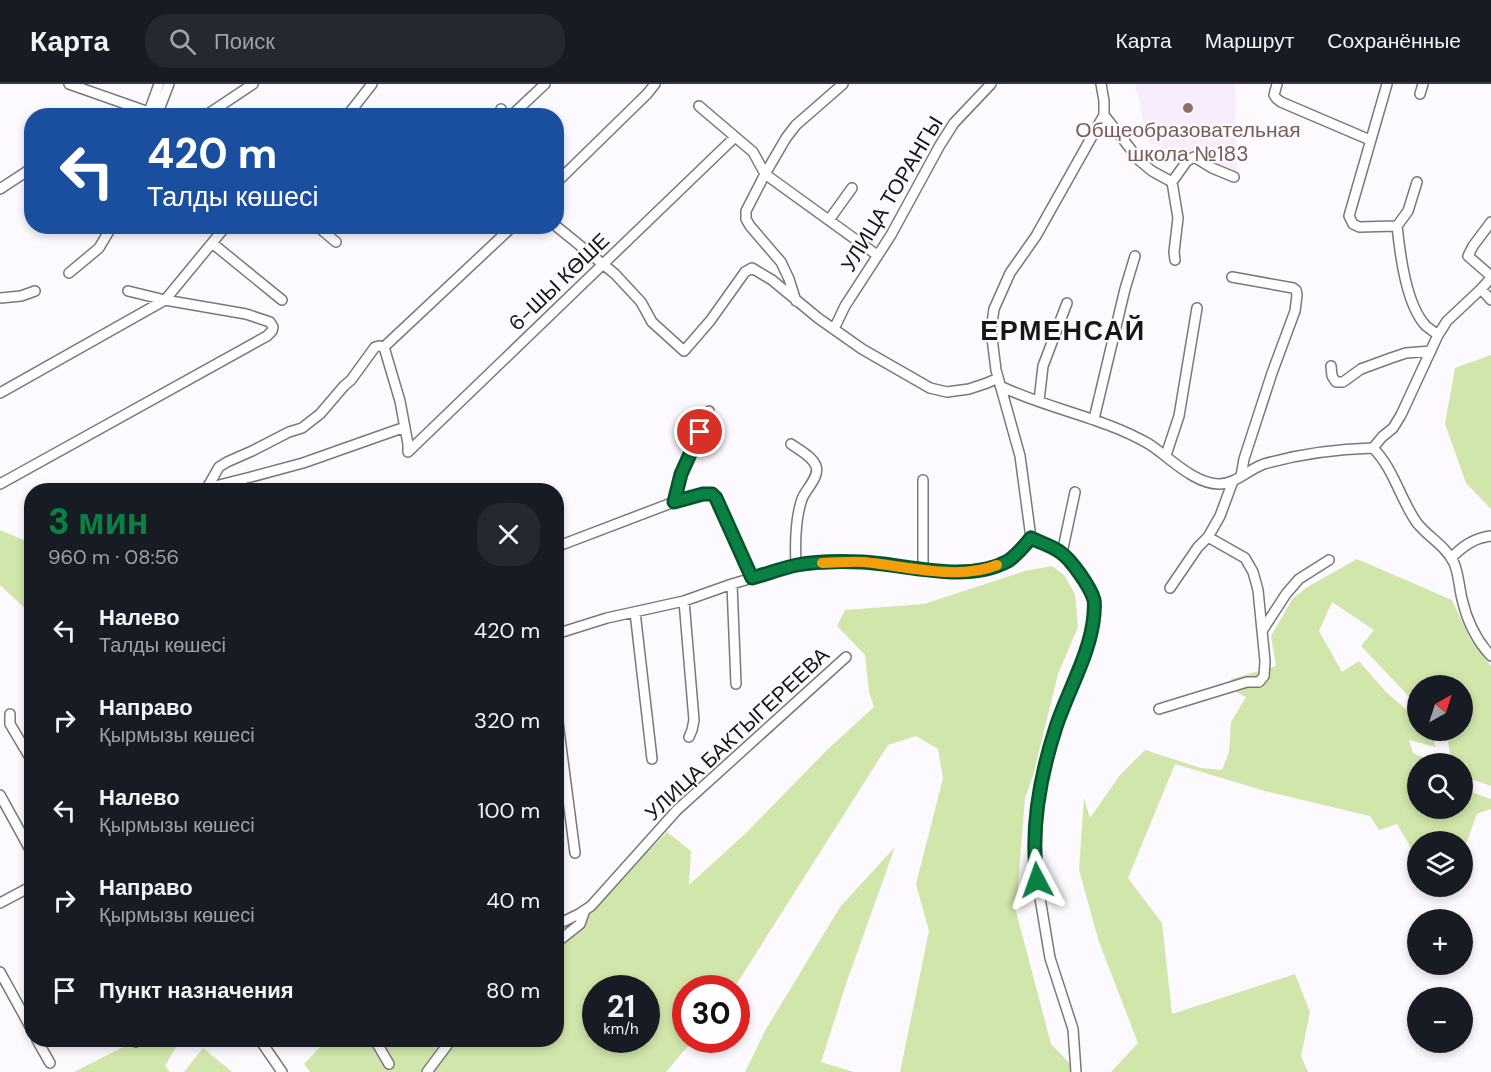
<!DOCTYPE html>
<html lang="ru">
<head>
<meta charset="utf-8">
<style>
  body { margin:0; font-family:"DM Sans",sans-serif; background:#242831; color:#f1f3f6; height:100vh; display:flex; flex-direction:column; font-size:22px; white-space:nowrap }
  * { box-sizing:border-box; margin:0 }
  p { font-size:20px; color:#9ea1a6 }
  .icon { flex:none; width:33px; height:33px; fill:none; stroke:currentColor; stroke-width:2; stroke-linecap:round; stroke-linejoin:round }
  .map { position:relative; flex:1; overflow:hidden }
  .drawer { position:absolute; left:24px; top:399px; width:540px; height:564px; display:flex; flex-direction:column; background:#171b24; border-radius:24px; box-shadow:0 3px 9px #0003 }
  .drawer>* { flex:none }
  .top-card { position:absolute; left:24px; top:24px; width:540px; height:126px; border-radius:24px; box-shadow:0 3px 9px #0003; background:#1a4fa0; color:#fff; overflow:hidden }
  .needle { width:39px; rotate:39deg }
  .fabs { position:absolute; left:1407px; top:591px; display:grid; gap:12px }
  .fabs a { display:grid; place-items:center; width:66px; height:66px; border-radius:50%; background:#171b24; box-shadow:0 3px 9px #0003; font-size:30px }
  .speed { position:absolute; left:582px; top:891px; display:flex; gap:12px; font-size:30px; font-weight:700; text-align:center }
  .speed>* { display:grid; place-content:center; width:78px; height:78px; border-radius:50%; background:#171b24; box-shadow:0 3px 9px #0003; line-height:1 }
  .speed small { font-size:15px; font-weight:400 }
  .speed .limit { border:9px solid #d22; background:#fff; color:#111 }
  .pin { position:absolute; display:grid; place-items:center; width:51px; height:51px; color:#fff; margin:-26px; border:3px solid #fff; border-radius:50%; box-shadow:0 2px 6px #0007 }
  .me { position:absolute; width:66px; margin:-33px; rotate:356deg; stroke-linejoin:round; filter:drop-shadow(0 0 4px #0008) }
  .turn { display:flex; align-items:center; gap:21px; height:126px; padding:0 24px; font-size:27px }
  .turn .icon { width:78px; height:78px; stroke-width:2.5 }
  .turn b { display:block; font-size:42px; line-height:51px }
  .round { display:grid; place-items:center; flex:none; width:63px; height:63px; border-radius:24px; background:#242831 }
  .summary { display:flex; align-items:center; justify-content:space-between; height:102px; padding:0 24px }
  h1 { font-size:36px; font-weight:800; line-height:45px; color:#0b8043 }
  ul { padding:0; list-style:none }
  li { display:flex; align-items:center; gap:18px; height:90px; padding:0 24px }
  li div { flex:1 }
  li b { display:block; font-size:22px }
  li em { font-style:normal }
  header { display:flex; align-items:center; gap:36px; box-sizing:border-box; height:84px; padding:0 30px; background:#171b24; border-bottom:2px solid #363941 }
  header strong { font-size:28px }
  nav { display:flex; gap:33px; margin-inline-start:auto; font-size:21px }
  .search { width:420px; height:54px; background:#242831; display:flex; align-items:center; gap:15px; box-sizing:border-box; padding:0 21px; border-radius:24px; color:#9ea1a6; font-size:22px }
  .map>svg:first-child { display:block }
</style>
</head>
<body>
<header>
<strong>Карта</strong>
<div class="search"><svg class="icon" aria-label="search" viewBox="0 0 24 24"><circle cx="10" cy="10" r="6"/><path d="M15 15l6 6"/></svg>Поиск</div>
<nav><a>Карта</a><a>Маршрут</a><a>Сохранённые</a></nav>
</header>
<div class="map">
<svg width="1491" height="988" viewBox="0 0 1491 988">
  <rect width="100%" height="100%" fill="#fcfafe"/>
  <path fill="#f7edfd" d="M1135,0H1235L1237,91L1212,80L1201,67L1167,68L1158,60H1152L1147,55L1146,47Z"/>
  <path fill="#d1e6aa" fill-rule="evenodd" d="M1491,271V425L1466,399L1445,340L1455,284Z
    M0,446L31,459V530L0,501Z
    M1357,475L1452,516L1470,555L1491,582V702L1471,695L1463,685L1462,680L1458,679L1450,671L1447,652L1442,647L1462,646V602H1418L1417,621L1361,562L1374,546L1332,518L1319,547L1342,588L1359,577L1386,608L1417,635L1418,646L1429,647L1436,663L1409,656L1413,669L1436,679L1418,680V724H1462L1463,705L1491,715V725L1477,730L1463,768L1462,758H1418L1417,774L1397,740L1379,746L1370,732L1265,707L1175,680L1128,794L1162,839L1172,930L1295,890L1310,928L1301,972L1308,988H1111L1138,959L1099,858L1079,786L1084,714L1090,734L1120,691L1145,666L1201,684L1222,686L1229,668L1231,638L1246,613L1232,606L1231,595L1276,582L1271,552L1293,514L1309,502Z
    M1052,482L1064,491L1075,510L1078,543L1058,590L1033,692L1025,714L1016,827L1051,960L1078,988H900L929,847L916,800L943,694L938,665L916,652L888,661L734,904H686V956H693L666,988H310L304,980L327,956H556L557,860L667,748L691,767L689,801L745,750L828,665L874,623L869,608L865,571L837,542L845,526L924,520L1025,487ZM596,904H646V956H596Z
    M895,763L847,897L821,978L854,988H745L766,945L840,823Z
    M137,956H180L165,982L170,988H74Z
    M203,964L232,988H184Z"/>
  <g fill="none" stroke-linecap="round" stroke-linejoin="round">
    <g stroke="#79787b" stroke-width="12">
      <path id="minor" d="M69,0L160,32
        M1277,0L1274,11L1277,15L1281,18L1370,56
        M1387,0L1349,132L1353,140L1359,143L1397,142
        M1420,10L1423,0
        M699,22L753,68L765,90L786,54L796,41L843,0
        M149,28L159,0
        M157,31L169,0
        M1104,31L1140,77L1152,87L1172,98L1187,77L1194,73L1212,84L1234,93
        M118,32L135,23
        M205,32L253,0
        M347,32L372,0
        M498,32L501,25
        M511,32L545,0
        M1172,98L1178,134L1174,168L1175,176
        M1417,98L1408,127L1397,142C1400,170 1406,221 1426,242C1430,245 1434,248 1438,251
        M556,99L647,10L655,0
        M0,105L32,84
        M829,136L852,104
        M1491,138L1473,162L1468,172L1491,192
        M317,142L336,158
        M556,142L615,190L641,218L652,238L684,267L710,237L745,188L752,184L772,196L818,234L862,265L930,304L947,308L969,305L987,299L998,294
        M212,159L282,216
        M69,189L99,164L112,142
        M1232,193L1293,204L1296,206L1297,211L1295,227L1272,289L1244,375L1241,392
        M1481,205L1491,216
        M0,214L21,212L35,207
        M796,217L789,195L781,178L750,142L746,135V127L765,90L877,171
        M834,245L845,222L891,151L940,61L954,39L991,0
        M384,263L513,142
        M384,263L400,317L408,360V368
        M1331,282L1332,292L1336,298H1343L1361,285L1391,274L1406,269L1431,267
        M1000,302C1048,325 1102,333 1149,360C1169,373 1194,400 1219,400C1236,400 1249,385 1264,380C1299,370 1337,365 1373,364L1382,353L1393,344L1401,331L1438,251L1447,237L1481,205L1491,194
        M0,309L165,216L226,142
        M1039,317L1043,282L1067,219
        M1094,335L1125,205L1135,172
        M791,360C799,366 812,372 816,382C820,393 805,406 802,415C795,435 795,460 796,481
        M1373,364C1394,385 1400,415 1417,439C1429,454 1445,461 1454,479C1459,491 1459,503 1462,515C1467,537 1476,556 1491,572
        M408,368L735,53
        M1166,371L1179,332L1197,224
        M0,400L267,252L272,247L273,243L270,238L246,230L165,216L128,207
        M204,406L215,402L251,393L303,379L405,343
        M206,406L219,383L227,378L252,367L289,348L302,344L320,330L344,302L351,296L375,263L379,262L384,263
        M674,418L681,390L709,327
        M1031,454L1062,469L1083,494L1095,517L1093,540L1086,565L1057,640L1046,676L1039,707L1035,743L1034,776L1037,796L1050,874L1073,945L1076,988
        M1031,454L1020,372L996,286L991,246L994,225L1010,189L1036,152L1104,31V17L1101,0
        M556,463L674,418L703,410H712L716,414L752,494
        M1062,469L1075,408
        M1451,474C1463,462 1474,454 1491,452
        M923,486V396
        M732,500L736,600
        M1170,504L1198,463L1208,453L1220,432L1233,397
        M684,517L694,636L692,646L689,653
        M635,528L652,675
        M1262,547L1286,510L1299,495L1329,476
        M556,550L607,534L684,517L732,500L796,481L862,478L943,488L973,486L992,483L1008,477L1017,470L1031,454
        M556,623L575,769
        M1159,625L1247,598H1259L1264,592L1265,577L1258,506L1253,488L1245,474L1208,453
        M10,630V640L32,677
        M0,711L32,769
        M0,819L32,802
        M556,841L579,830L591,822L677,726L846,573
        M556,859L580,840L585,826
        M0,888L32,946
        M37,956L50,979
        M135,956L136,958
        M260,956L282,988
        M375,956L389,980
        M427,988L451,956"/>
    </g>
    <use href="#minor" stroke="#fff" stroke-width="9"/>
  </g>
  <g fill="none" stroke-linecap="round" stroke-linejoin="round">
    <g stroke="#07532c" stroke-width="15">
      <path id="route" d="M700,348L681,390L674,418L703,410H712L716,414L752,494C767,490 782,484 797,481C817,477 841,477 862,478C906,480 966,500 1008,477C1017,471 1024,462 1031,454C1041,459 1052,462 1060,468C1071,475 1091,504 1094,516C1095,520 1094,526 1094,530C1091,569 1068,606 1056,643C1040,692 1030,744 1037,796"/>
    </g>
    <use href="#route" stroke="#0b8043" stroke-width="10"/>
    <path stroke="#f59e0b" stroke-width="10" d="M822,479C836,479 850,477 864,478C905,482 958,497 997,481"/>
  </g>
  <circle fill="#8d6e63" stroke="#fcfafe" stroke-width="2" cx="1188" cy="24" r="6"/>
  <g text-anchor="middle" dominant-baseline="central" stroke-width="4.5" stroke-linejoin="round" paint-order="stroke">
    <g font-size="21" fill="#785e54" stroke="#fcfafe">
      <text x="1188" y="46">Общеобразовательная<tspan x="1188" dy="24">школа №183</tspan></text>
    </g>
    <g font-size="21" fill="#171718" stroke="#fcfafe">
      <text transform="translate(892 110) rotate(-59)">УЛИЦА ТОРАНГЫ</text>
      <text transform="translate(559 198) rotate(-44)">6-ШЫ КӨШЕ</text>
      <text transform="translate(737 650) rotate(-43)">УЛИЦА БАКТЫГЕРЕЕВА</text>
    </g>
    <g font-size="27" font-weight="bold" letter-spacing="1.5" fill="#171718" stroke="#fcfafe">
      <text x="1063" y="246">ЕРМЕНСАЙ</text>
    </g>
  </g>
</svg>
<div class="fabs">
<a><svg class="needle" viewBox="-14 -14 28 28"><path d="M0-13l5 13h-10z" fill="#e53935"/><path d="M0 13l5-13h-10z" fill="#9ea1a6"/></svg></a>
<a><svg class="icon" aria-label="search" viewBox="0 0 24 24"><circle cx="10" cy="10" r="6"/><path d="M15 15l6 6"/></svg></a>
<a><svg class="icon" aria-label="layers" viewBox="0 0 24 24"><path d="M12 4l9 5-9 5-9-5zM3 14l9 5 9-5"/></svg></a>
<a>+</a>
<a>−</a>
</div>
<div class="speed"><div>21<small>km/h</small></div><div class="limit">30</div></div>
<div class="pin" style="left:700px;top:348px;background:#d93025"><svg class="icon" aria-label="arrive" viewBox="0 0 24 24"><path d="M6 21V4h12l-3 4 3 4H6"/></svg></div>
<svg class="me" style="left:1037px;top:796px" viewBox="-20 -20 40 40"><path d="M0-17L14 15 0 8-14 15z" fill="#0b8043" stroke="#fff" stroke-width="4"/></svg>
<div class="top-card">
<div class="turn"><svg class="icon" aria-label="left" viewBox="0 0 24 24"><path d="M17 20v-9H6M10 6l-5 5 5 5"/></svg><div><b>420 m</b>Талды көшесі</div></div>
</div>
<section class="drawer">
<div class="summary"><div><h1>3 мин</h1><p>960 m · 08:56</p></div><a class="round"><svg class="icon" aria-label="close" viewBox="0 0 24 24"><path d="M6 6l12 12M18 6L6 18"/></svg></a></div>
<ul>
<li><svg class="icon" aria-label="left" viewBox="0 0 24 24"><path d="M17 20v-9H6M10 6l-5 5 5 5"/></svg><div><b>Налево</b><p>Талды көшесі</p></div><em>420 m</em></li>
<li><svg class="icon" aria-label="right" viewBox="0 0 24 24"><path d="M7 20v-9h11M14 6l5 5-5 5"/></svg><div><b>Направо</b><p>Қырмызы көшесі</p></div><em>320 m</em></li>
<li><svg class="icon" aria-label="left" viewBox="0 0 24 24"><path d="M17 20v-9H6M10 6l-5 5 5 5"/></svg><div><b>Налево</b><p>Қырмызы көшесі</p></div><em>100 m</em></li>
<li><svg class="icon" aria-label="right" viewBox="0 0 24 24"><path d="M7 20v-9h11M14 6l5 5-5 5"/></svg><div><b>Направо</b><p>Қырмызы көшесі</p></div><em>40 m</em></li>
<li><svg class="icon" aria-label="arrive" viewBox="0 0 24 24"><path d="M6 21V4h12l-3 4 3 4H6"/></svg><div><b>Пункт назначения</b></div><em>80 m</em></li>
</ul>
</section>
</div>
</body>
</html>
